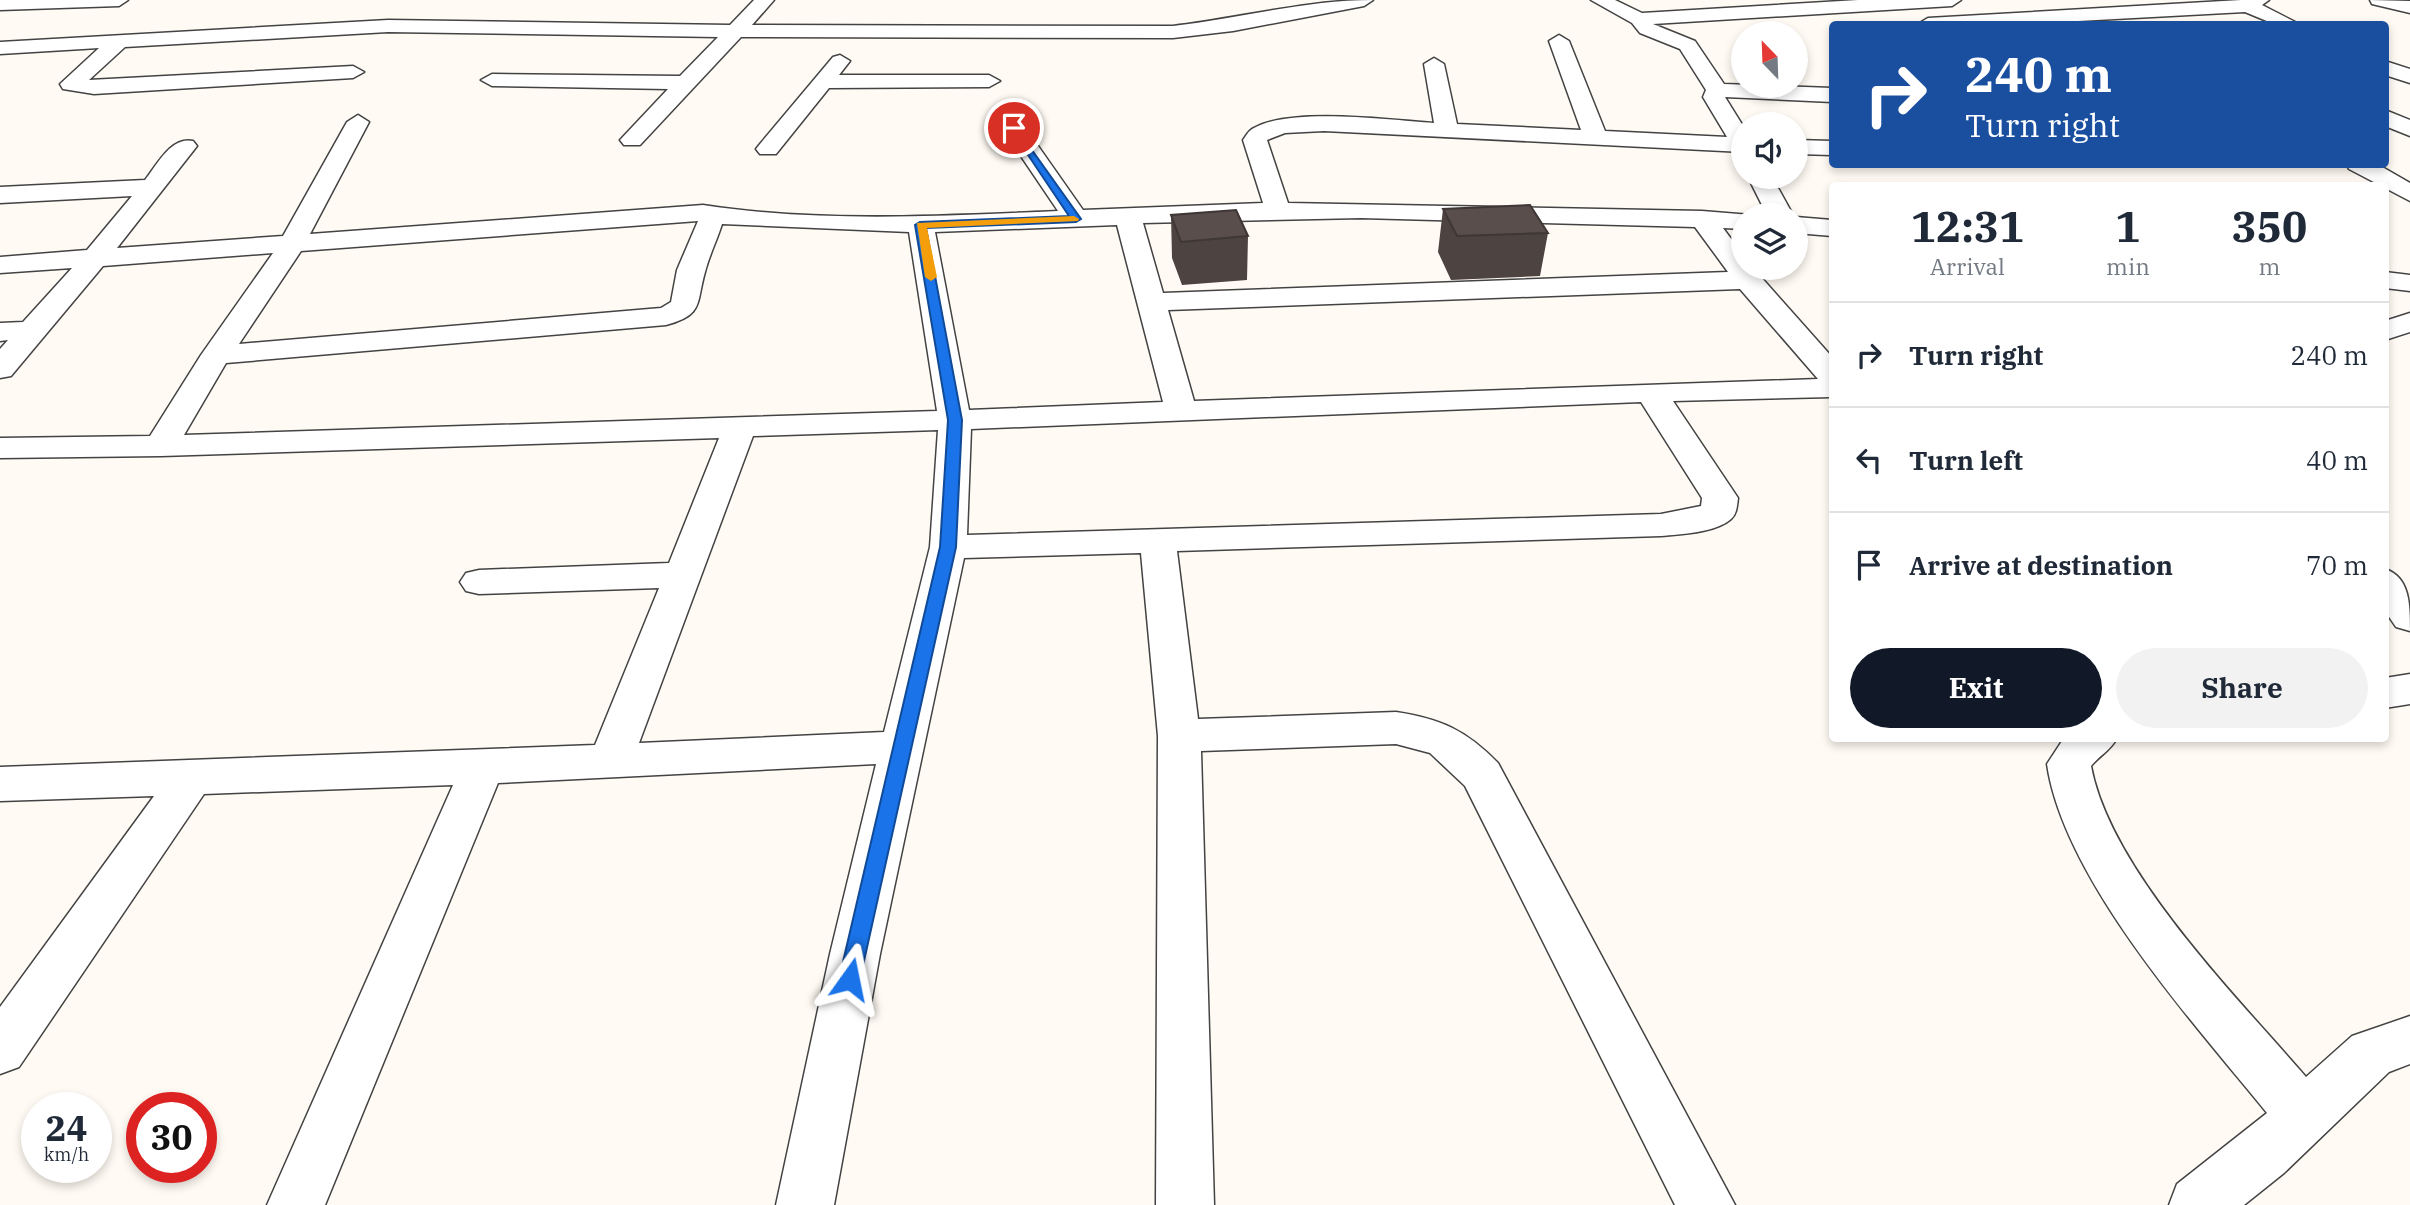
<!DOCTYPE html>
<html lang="en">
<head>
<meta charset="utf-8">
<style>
  body { margin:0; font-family:"IBM Plex Serif",serif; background:#f2f2f3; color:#1f2937; height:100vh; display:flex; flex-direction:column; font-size:26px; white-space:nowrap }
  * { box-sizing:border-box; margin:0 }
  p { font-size:23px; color:#747a83 }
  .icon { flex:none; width:38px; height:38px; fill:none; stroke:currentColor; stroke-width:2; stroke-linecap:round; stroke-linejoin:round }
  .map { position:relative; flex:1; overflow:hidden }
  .drawer { position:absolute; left:1829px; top:182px; width:560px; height:560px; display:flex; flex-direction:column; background:#fff; border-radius:7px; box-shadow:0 4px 10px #0003 }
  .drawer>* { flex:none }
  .top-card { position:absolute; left:1829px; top:21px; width:560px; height:147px; border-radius:7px; box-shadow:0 4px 10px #0003; background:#1a4fa0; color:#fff; overflow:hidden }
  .needle { width:46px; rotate:337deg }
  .fabs { position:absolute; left:1731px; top:21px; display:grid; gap:14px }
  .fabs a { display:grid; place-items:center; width:77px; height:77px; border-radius:50%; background:#fff; box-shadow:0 4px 10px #0003; font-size:35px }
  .speed { position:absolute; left:21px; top:1092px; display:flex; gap:14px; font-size:35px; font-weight:700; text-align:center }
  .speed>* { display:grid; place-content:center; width:91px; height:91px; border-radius:50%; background:#fff; box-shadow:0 4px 10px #0003; line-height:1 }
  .speed small { font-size:18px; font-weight:400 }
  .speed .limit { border:10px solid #d22; background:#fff; color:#111 }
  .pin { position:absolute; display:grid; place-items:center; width:60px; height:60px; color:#fff; margin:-30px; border:4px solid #fff; border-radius:50%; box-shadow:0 2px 7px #0007 }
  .me { position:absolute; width:77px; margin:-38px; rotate:12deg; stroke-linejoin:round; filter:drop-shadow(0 0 5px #0008) }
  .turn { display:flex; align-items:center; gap:24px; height:147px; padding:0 21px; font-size:32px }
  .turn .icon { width:91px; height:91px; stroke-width:2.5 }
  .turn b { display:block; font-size:49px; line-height:60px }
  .eta { display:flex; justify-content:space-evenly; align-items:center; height:119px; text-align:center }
  .eta b { font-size:42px; font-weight:700; line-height:49px }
  .cta { display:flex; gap:14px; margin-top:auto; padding:14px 21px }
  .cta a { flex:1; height:80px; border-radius:42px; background:#111827; color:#fff; font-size:28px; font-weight:700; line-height:80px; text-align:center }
  .cta a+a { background:#f2f2f3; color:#1f2937 }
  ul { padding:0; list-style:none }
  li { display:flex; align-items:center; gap:21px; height:105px; padding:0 21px; border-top:2px solid #e0e1e3 }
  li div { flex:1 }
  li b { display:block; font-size:26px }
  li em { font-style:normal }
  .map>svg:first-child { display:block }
</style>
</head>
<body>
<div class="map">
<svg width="2410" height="1205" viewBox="0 0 2410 1205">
  <rect width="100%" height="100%" fill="#fffaf3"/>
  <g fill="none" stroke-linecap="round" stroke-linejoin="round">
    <g stroke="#434343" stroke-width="3">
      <path id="minor" d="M0,0H128L119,6L0,10Z
        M754,0H774L752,25L1173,26C1240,18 1306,0 1373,0L1364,6L1233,31L1173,38L741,37L640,145H624L620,140L668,89L492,86L481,80L492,74L680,76L718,37L388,32L125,47L89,80L353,66L364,72L353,78L94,94L63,89L60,84L99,48L0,54V42L388,20L730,25Z
        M1591,0H1615L1642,13L1858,0H1961L1952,6L1653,24L1695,41L1724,84L1832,88V102L1725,97L1743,126V152L1324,131L1285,133L1267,140L1288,203L1702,211L1751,215H1743V229L1723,228L1743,255V268H1753L1832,357V397L1673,401L1738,498C1737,505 1737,514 1731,519C1715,533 1681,534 1661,536L1177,551L1198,719L1396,712C1441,719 1466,730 1498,763L1735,1205H1675L1465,786L1430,753L1396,744L1201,751L1214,1205H1156L1158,736L1141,553L964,558L880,954L834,1205H776L830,954L876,764L498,783L325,1205H267L453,785L204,794L19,1067L0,1074V1007L154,796L0,801V767L595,745L659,588L479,594L466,591L460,582L466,573L479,570L669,563L719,438L161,456L0,458V438L150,436L201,355L273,253L103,266L11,376L0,378V349L8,340L0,341V323L23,322L72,268L0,273V257L87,250L132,196L0,203V187L145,180C157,165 171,136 193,141L197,146L117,248L283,236L347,122L358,115L369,122L310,234L703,205C820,223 941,216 1058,211L1002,128L1006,123H1022L1083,210L1263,203L1243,140C1246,136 1249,130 1254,128C1291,107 1390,120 1434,123L1424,64L1434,58L1444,64L1457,124L1581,130L1549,41L1559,35L1569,41L1605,131L1727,137L1703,97L1706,90L1680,49L1640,33L1632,23ZM1361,218L1695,227L1728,272L1163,293L1143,223ZM698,221L677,270L671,302L661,308L239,344L301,251ZM722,224L909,232L937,411L184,435L226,363L666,325C704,315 696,303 705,272C709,256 717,240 722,224ZM1117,225L1163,402L969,410L935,232ZM1740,289L1818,379L1194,401L1168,310ZM1641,402L1702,498L1701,506L1661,514L967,535L971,429ZM938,430L930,547L884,732L639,743L753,436Z
        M2241,0H2269L2262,5L2299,24H2274L2245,12L2023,24H1918L1928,18Z
        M2370,0L2410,1V13L2372,4Z
        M840,55L850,61L839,75H989L1000,81L989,87L829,88L776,154H760L756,149L760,144L833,57Z
        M2385,61L2410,69V83L2385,75Z
        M2385,110L2410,120V136L2385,126Z
        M1796,140L1832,141V155L1796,154Z
        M2346,164H2377L2410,183V201L2349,169Z
        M1748,177H1772L1793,215H1767Z
        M1796,217L1832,220V236L1796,233Z
        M2385,272L2410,275V291L2385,288Z
        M2410,313V332L2385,340V321Z
        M2385,569C2410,577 2410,605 2410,631L2396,627L2385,611Z
        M2410,674V704L2385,708V678Z
        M2064,738H2117C2110,751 2100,755 2091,766C2110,870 2238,998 2306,1077L2352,1036L2410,1016V1064L2389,1072L2284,1173L2244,1205H2169L2177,1184L2267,1113C2194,1023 2064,880 2047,764Z"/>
    </g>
    <use href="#minor" fill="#fff" fill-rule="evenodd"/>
  </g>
  <path fill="#4d4341" d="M1443,209L1548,233L1540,276L1451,280L1438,252Z
    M1171,215L1248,236L1247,280L1182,285L1172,258Z"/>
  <path fill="#594e4c" stroke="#3e3735" stroke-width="2" d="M1530,205L1548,233L1457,236L1443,209Z
    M1236,210L1248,236L1181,242L1171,215Z"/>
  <path fill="#1a73e8" stroke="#114b97" stroke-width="2" d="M1014,125L1081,219L1076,222L926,228L962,420L956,547L860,979L857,985L850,988L842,985L839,979L940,547L948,420L915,225L920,222L1069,216L1010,128Z"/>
  <path fill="#f59e0b" d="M1074,216L1079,219L1078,221L927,228L937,277L931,281L925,277L917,223Z"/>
</svg>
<div class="fabs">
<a><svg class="needle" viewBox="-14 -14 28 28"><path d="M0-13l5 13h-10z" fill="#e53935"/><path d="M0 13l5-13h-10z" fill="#747a83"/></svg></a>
<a><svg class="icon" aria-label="sound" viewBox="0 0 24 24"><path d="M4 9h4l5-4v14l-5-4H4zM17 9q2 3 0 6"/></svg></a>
<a><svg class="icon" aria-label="layers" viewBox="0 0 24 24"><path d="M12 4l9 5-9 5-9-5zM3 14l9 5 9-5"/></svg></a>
</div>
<div class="speed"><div>24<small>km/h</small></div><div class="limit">30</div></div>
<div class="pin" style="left:1014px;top:128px;background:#d93025"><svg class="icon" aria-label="arrive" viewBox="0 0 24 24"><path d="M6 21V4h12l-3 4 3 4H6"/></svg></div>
<svg class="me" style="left:850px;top:979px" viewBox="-20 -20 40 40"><path d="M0-17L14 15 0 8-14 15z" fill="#1a73e8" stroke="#fff" stroke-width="4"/></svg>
<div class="top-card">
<div class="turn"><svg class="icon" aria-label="right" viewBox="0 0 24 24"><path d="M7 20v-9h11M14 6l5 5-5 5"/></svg><div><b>240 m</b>Turn right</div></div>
</div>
<section class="drawer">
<div class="eta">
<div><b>12:31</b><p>Arrival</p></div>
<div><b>1</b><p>min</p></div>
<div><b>350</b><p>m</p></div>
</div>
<ul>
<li><svg class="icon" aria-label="right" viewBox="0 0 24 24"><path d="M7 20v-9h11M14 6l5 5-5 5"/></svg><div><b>Turn right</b></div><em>240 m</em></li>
<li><svg class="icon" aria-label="left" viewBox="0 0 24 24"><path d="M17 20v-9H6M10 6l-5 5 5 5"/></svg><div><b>Turn left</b></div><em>40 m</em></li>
<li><svg class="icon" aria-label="arrive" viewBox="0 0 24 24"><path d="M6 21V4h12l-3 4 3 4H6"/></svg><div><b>Arrive at destination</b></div><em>70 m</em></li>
</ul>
<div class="cta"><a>Exit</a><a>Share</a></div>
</section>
</div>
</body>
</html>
